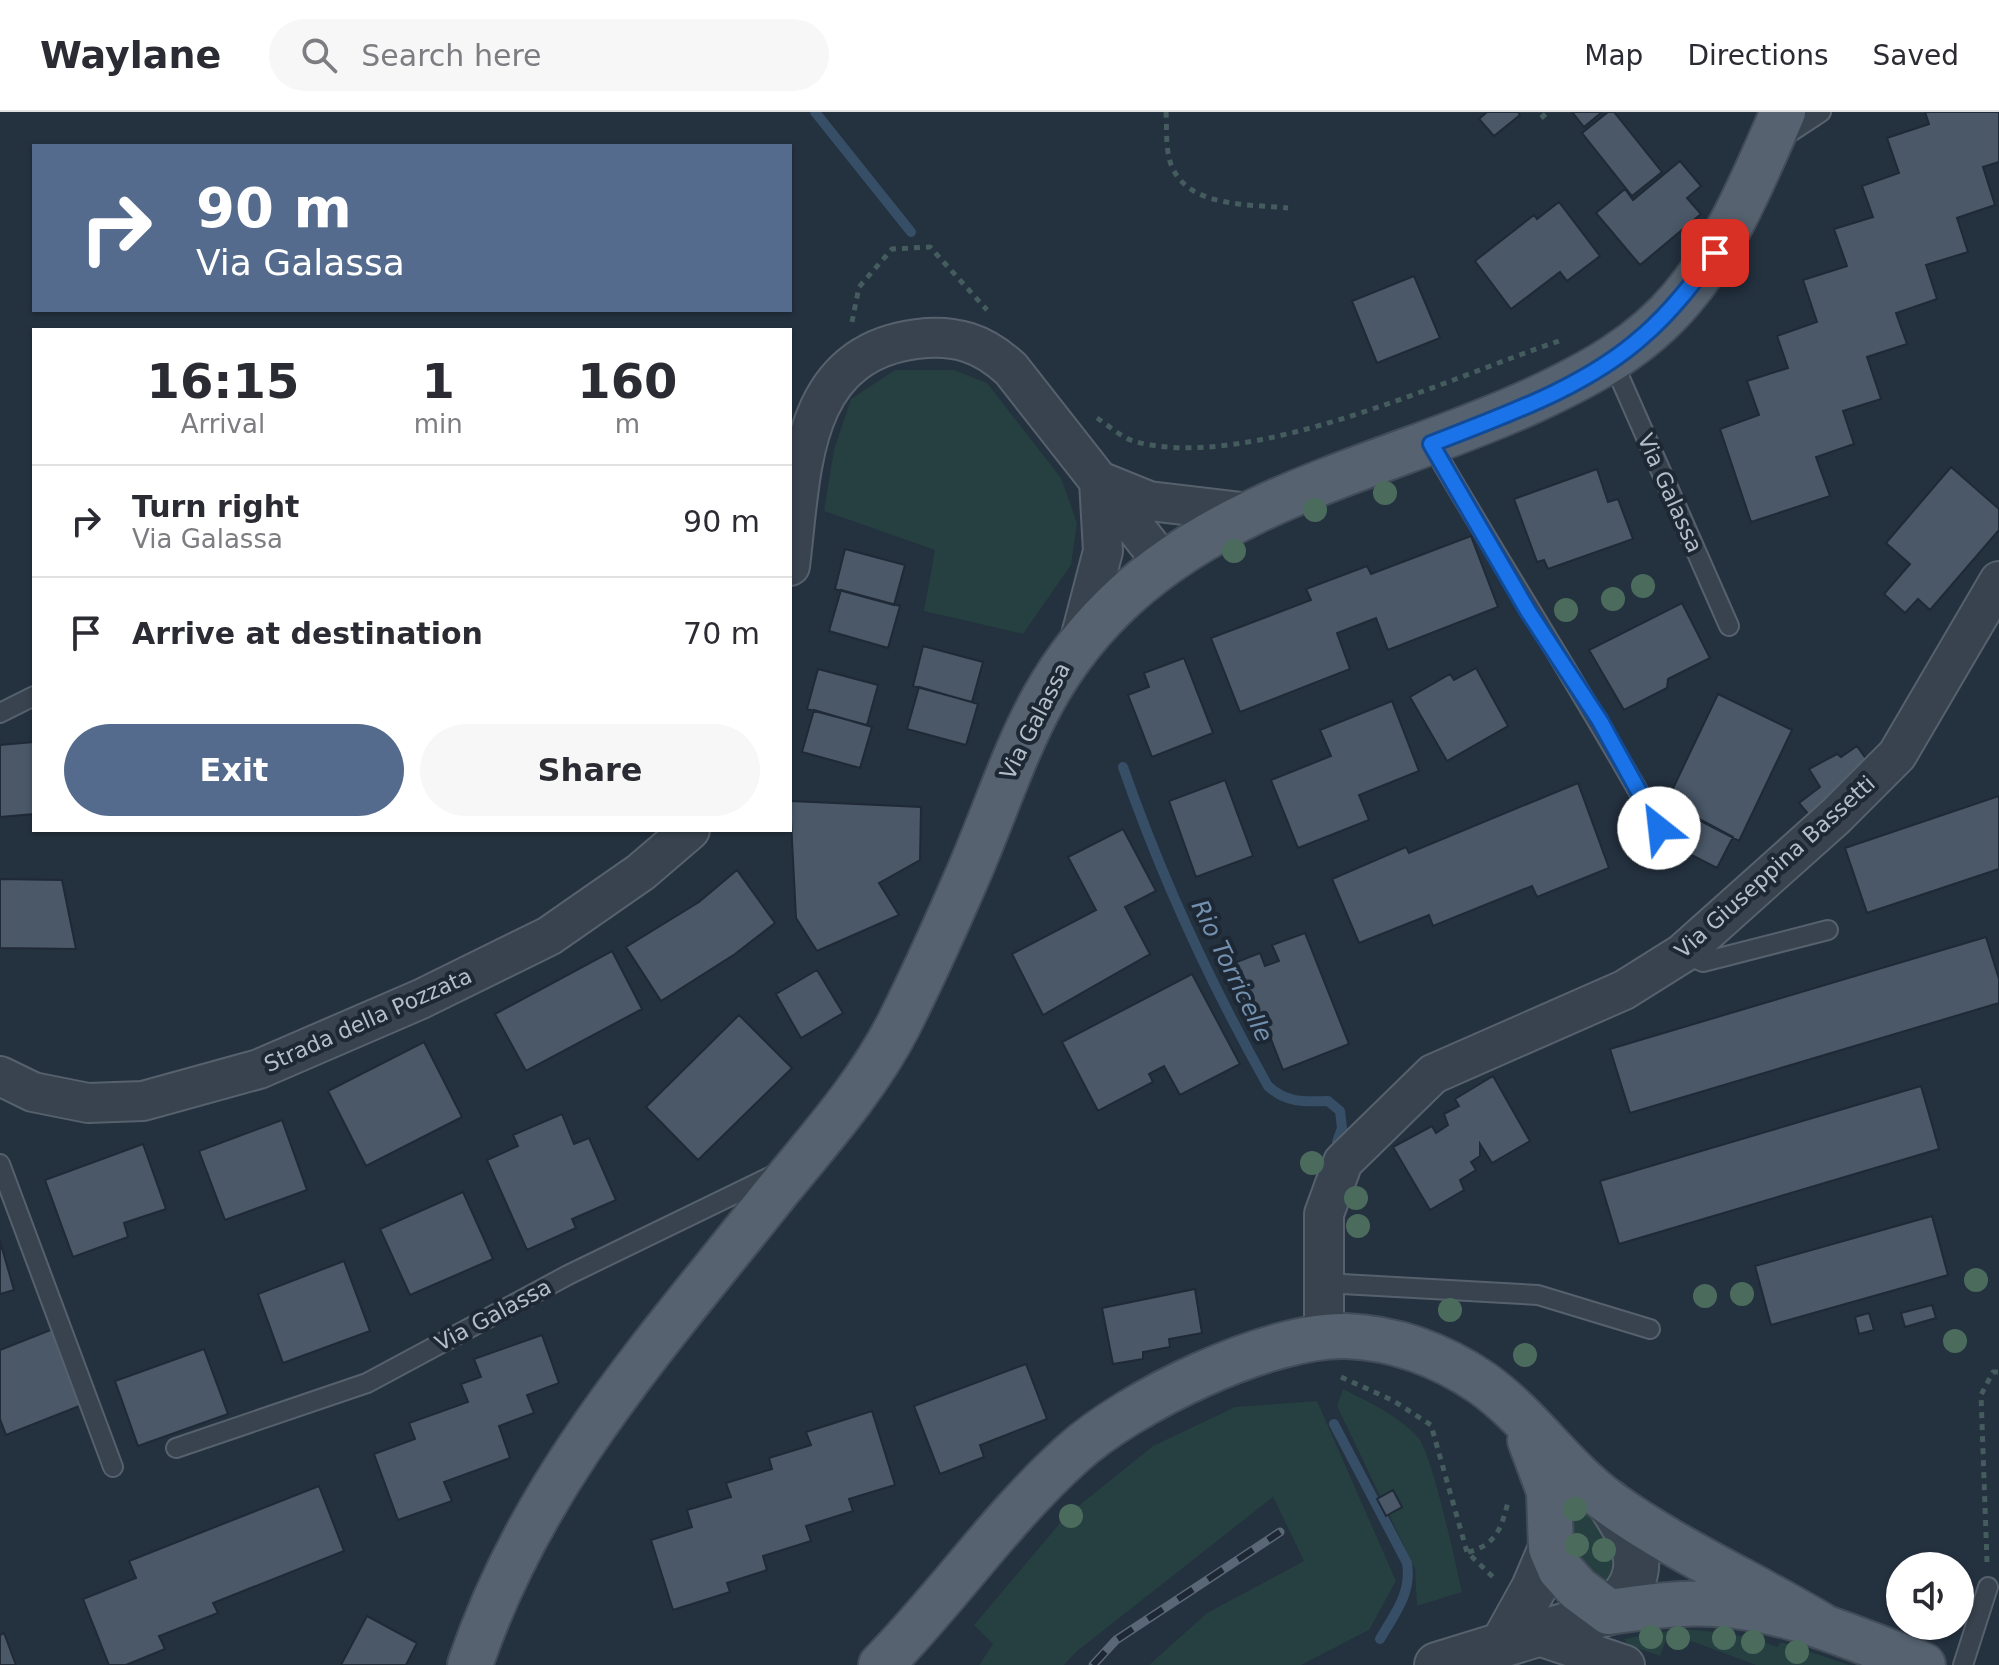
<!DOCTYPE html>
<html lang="en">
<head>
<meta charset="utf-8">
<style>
  body { margin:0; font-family:"DejaVu Sans",sans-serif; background:#f7f7f7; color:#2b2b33; height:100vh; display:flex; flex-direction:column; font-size:30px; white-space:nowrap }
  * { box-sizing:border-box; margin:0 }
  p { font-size:26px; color:#7c7c81 }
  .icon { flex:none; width:44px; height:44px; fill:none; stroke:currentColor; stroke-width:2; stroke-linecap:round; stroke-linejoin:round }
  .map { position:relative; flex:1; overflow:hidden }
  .sheet { position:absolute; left:32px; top:216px; width:760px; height:504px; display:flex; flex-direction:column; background:#fff; border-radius:0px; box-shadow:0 2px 6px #0004 }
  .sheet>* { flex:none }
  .banner { position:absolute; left:32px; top:32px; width:760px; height:168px; border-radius:0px; box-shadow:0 2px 6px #0004; background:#556b8d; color:#fff; overflow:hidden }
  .tools { position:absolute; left:1886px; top:1440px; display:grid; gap:16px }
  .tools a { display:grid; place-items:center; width:88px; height:88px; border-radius:50%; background:#fff; box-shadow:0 2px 6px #0004; font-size:40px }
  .pin { position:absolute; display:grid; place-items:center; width:68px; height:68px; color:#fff; margin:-34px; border-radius:16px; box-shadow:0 4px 12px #0006 }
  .me { position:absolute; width:88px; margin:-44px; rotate:331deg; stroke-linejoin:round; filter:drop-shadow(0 0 6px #0008) }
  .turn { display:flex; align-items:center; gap:28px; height:168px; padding:0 32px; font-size:36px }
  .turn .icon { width:104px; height:104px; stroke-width:2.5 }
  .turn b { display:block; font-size:56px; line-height:68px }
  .eta { display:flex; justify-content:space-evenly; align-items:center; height:136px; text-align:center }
  .eta b { font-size:48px; font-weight:600; line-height:56px }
  .button { display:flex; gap:16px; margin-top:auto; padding:16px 32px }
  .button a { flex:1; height:92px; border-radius:48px; background:#556b8d; color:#fff; font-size:32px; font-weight:600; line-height:92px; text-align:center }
  .button a+a { background:#f7f7f7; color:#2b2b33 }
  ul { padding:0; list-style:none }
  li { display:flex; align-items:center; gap:24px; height:112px; padding:0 32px; border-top:2px solid #e1e1e2 }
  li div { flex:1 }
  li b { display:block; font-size:30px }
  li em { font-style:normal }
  header { display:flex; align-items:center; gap:48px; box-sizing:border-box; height:112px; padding:0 40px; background:#fff; border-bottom:2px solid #e1e1e2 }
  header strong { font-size:38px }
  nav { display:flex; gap:44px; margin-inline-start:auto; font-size:28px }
  .search { width:560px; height:72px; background:#f7f7f7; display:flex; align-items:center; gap:20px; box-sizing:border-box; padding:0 28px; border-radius:44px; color:#7c7c81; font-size:30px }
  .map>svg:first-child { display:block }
</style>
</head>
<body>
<header>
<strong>Waylane</strong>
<div class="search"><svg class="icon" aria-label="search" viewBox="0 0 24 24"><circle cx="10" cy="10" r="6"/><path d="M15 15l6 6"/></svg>Search here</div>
<nav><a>Map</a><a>Directions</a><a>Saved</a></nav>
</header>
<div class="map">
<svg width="1999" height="1553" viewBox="0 0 1999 1553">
  <rect width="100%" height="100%" fill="#24313f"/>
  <path fill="#263f40" d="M895,258H954L987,271L1061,366L1077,411L1071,453L1023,522L924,499L935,438L824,399L834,338L851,287Z
    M1343,1277C1369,1290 1397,1303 1417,1324C1432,1339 1456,1454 1462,1480L1417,1494L1415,1457L1337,1294Z
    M1317,1289L1396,1469L1369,1518L1301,1553H1149L1207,1501L1304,1449L1273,1385L1076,1540L1064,1553H979L993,1532L974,1513L1066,1404L1153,1334L1235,1295Z
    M1570,1375L1597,1403L1619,1454L1607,1473L1567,1437Z
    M1677,1517C1712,1519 1745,1522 1777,1535L1781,1530L1849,1553H1756L1669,1521L1660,1544L1628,1533L1624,1527Z"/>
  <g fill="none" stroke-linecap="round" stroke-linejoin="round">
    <path stroke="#374e67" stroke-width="10" d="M815,0L911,120
      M1123,655C1162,767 1210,871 1268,974C1286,991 1304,990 1328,989L1340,999L1342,1016L1337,1030
      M1334,1312L1407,1451C1412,1481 1395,1501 1380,1527"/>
  </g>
  <path fill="#4a5868" stroke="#1f2a36" stroke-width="2" d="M1487,0H1518L1520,3L1494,24L1479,7Z
    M1572,0H1602L1584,15Z
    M1608,0H1614L1662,60L1632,84L1582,21Z
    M1925,0H1999V50L1983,55L1995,93L1957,106L1968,140L1926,153L1937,187L1896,201L1907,232L1867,245L1881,287L1843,299L1854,332L1816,345L1830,384L1751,410L1720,317L1759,303L1747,269L1788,256L1777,224L1817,210L1803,168L1847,154L1834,117L1873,105L1862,74L1899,61L1887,26L1929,12Z
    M1680,49L1701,74L1687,86L1701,102L1640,153L1596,101L1625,77L1633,88Z
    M1559,90L1600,144L1567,169L1560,160L1511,197L1475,149L1534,103L1537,107Z
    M1414,164L1440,226L1377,251L1352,189Z
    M1951,355L1999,397V418L1930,498L1918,487L1905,501L1884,482L1910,452L1886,431Z
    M1597,357L1608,390L1618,387L1633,427L1548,457L1544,448L1537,450L1514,387Z
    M1471,424L1498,495L1388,538L1376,506L1337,521L1350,557L1240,600L1211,526L1311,488L1306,477L1367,454L1371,462Z
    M845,437L905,453L894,493L835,477Z
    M841,478L900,494L888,536L829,519Z
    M1682,491L1710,546L1668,567L1667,576L1624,598L1589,538Z
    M923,534L983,550L972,590L913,574Z
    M1184,546L1213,621L1152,645L1128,583L1149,575L1144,561Z
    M1476,556L1508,614L1447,649L1410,585L1450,562L1454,568Z
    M818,557L878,573L867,613L807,597Z
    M919,575L978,592L966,633L907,617Z
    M1718,582L1792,618L1739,729L1666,691Z
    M1392,589L1419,659L1359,683L1369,708L1298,736L1271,668L1331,644L1320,618Z
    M814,598L872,615L860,656L802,640Z
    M34,630V702L0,705V633Z
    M1857,634L1876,661L1814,709L1799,691L1820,675L1809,657L1837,642L1841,645Z
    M1225,668L1253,744L1196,765L1169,689Z
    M1578,671L1609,756L1537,785L1532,774L1433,814L1429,803L1359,831L1332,767L1406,735L1409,741Z
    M1999,684V757L1867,801L1845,736Z
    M790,689L921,695L920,748L879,771L899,803L817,839L796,806Z
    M1686,700L1733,725L1717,756L1670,732Z
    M1123,717L1156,779L1125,795L1150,842L1043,903L1012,842L1096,798L1068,745Z
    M737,758L775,811L735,842L661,889L626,835L699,790Z
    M0,767L62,768L76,837L0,836Z
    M1305,821L1349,932L1283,958L1262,904L1248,910L1232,870L1240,867L1234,851L1260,841L1265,854L1279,849L1272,833Z
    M1986,825L1999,867V891L1630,1001L1610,937Z
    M612,839L642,897L526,959L495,902Z
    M817,858L843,901L801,926L776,882Z
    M1192,862L1240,952L1180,983L1164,954L1149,962L1153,970L1098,999L1062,930Z
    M739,903L792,956L698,1048L646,995Z
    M424,930L462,1005L366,1054L328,979Z
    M1493,964L1530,1029L1492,1051L1480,1032V1044L1471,1050L1476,1058L1460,1068L1464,1078L1430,1098L1393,1035L1432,1014L1436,1021L1448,1013L1444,1002L1459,994L1455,987Z
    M1921,974L1939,1037L1619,1132L1600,1069Z
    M562,1002L574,1032L589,1026L616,1088L572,1107L576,1116L527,1138L487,1048L518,1034L513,1023Z
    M282,1008L307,1078L225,1108L199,1039Z
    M143,1032L166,1097L124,1111L128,1125L73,1145L45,1068Z
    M463,1080L493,1147L410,1183L380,1117Z
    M1932,1104L1948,1163L1771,1213L1755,1154Z
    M0,1129L14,1178L0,1182Z
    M344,1149L370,1219L283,1251L258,1182Z
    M1195,1177L1202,1221L1169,1227L1170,1235L1143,1240V1247L1113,1252L1102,1196Z
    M1932,1193L1936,1206L1905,1215L1901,1201Z
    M1869,1201L1874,1218L1859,1222L1855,1205Z
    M53,1217L82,1293L6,1323L0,1307V1238Z
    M542,1223L559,1271L527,1283L534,1301L499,1314L510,1346L444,1370L452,1389L398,1408L374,1342L415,1327L409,1311L468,1290L461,1272L481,1265L474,1247Z
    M204,1237L228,1302L138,1334L115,1269Z
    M1026,1252L1047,1307L980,1333L984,1345L940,1362L914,1294Z
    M872,1299L895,1373L849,1387L853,1399L806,1414L811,1429L763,1444L767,1458L727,1471L730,1480L673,1498L651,1428L692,1415L687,1398L731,1385L726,1371L772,1357L769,1346L811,1333L806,1320Z
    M319,1374L344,1439L213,1491L218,1501L159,1524L165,1537L126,1553H109L83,1487L136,1466L129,1449Z
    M1393,1378L1402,1395L1386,1404L1377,1387Z
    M367,1504L417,1531L406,1553H341Z
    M4,1521L16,1553H0V1523Z"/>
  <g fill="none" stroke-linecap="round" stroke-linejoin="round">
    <g stroke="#56616d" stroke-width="22">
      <path id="service" d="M1780,27L1821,0
        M1612,248L1729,514
        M1431,332C1506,461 1587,586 1659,716
        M0,601L34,584
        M1683,841L1703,850L1828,818
        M0,1052L113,1355
        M1324,1171L1538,1183L1650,1217
        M176,1336L367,1271L568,1163L776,1062
        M1963,1553L1988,1475"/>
    </g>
    <g stroke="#56616d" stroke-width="42">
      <path id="minor" d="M1102,370L1149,389L1250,401
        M790,454C802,360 798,242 917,227C955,222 983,231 1011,257L1164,452
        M1080,527L1103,439L1099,369
        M0,964L33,980L88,991L143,989L259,957L421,887L549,824L641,760L690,718
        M1324,1226V1102L1343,1050L1433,962L1624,878L1683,841L1836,704L1897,643L1999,469
        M1533,1522L1625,1553"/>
    </g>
    <g stroke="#56616d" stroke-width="48">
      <path id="tertiary" d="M1503,1532L1534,1476L1551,1436
        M1437,1553L1609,1500C1653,1460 1637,1434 1609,1390"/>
    </g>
    <g stroke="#414c58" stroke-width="48">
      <path id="primary" d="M1530,1328L1549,1379L1551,1436L1560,1457L1578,1477L1609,1500C1644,1495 1679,1490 1714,1492C1787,1496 1856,1527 1923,1553
        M470,1553C532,1368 655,1233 774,1083C818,1029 867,975 899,912C924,862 948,809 970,758C1016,650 1034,567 1125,484C1239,380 1398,351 1534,288C1590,262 1642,234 1682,186C1727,133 1755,64 1783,0
        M881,1553C948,1485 1001,1406 1072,1342C1129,1290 1268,1222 1346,1224C1396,1226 1441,1243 1482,1271C1530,1305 1562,1356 1610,1391C1677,1439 1753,1472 1824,1515"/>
    </g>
    <path stroke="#445c5d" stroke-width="5" stroke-dasharray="6 6" stroke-linecap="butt" d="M1166,0C1167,17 1165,42 1173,57C1192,96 1251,92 1288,96
      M1541,6L1548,0
      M852,210L859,175L892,137L930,135L987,198
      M1097,306C1108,313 1121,325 1133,329C1247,362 1448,266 1559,229
      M1341,1265L1392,1288L1431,1313L1467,1440L1496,1468
      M1468,1440C1496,1433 1501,1417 1508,1390
      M1987,1450L1981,1283L1993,1260H1999"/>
    <use href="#service" stroke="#38434f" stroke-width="18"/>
    <use href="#minor" stroke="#38434f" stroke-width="38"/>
    <use href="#tertiary" stroke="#38434f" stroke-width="44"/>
    <use href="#primary" stroke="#56626f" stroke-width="44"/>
    <g stroke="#5a6776" stroke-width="9">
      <path id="rail" d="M1093,1553L1116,1528L1280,1420"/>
    </g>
    <use href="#rail" stroke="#1d2834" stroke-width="6" stroke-dasharray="18" stroke-linecap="butt"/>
  </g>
  <g fill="#4b6c5c">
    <circle cx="1385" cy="381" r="12"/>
    <circle cx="1315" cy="398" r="12"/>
    <circle cx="1234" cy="439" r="12"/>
    <circle cx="1643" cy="474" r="12"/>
    <circle cx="1613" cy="487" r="12"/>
    <circle cx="1566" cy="498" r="12"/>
    <circle cx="1312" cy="1051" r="12"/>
    <circle cx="1356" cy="1086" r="12"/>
    <circle cx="1358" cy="1114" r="12"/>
    <circle cx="1976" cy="1168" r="12"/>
    <circle cx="1742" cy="1182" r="12"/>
    <circle cx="1705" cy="1184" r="12"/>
    <circle cx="1450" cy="1198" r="12"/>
    <circle cx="1955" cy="1229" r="12"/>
    <circle cx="1525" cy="1243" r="12"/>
    <circle cx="1575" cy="1397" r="12"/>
    <circle cx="1071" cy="1404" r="12"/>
    <circle cx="1577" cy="1433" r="12"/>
    <circle cx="1604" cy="1438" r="12"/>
    <circle cx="1651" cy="1525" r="12"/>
    <circle cx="1678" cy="1526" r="12"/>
    <circle cx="1724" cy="1526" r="12"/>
    <circle cx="1753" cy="1530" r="12"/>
    <circle cx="1797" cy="1540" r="12"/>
  </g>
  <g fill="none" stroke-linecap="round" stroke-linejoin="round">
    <g stroke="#114b97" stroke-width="20">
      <path id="route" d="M1659,716L1600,609L1528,499L1431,332C1502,304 1585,276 1643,224C1671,200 1693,171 1715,141"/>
    </g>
    <use href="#route" stroke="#1a73e8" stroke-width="14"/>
  </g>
  <g text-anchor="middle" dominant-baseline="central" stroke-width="8" stroke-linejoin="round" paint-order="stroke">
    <g font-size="22" fill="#b4beca" stroke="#1d2834">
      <text transform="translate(1670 381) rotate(66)">Via Galassa</text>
      <text transform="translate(1035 609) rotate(-63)">Via Galassa</text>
      <text transform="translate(1775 755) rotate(-42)">Via Giuseppina Bassetti</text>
      <text transform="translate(368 908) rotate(-24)">Strada della Pozzata</text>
      <text transform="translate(493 1203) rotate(-28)">Via Galassa</text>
    </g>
    <g font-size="24" font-style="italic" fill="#7390ae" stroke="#1d2834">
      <text transform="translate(1232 859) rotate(64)">Rio Torricelle</text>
    </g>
  </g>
</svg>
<div class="tools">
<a><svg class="icon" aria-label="sound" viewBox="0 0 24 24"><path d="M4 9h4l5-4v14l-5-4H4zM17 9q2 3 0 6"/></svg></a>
</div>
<div class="pin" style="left:1715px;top:141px;background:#d93025"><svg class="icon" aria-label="arrive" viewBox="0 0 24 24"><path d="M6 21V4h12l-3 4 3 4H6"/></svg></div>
<svg class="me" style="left:1659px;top:716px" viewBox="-20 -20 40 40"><circle r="19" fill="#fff"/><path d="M0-13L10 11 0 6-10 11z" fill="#1a73e8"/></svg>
<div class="banner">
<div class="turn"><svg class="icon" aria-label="right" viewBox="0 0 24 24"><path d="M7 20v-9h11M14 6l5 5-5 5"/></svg><div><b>90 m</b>Via Galassa</div></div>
</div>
<section class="sheet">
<div class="eta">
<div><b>16:15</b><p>Arrival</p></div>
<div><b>1</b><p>min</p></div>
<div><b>160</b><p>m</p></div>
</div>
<ul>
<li><svg class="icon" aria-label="right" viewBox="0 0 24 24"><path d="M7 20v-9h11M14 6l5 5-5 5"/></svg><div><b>Turn right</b><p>Via Galassa</p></div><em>90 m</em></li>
<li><svg class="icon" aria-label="arrive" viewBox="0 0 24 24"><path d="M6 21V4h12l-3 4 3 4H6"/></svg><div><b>Arrive at destination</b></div><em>70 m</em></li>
</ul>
<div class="button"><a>Exit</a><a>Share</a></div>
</section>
</div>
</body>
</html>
